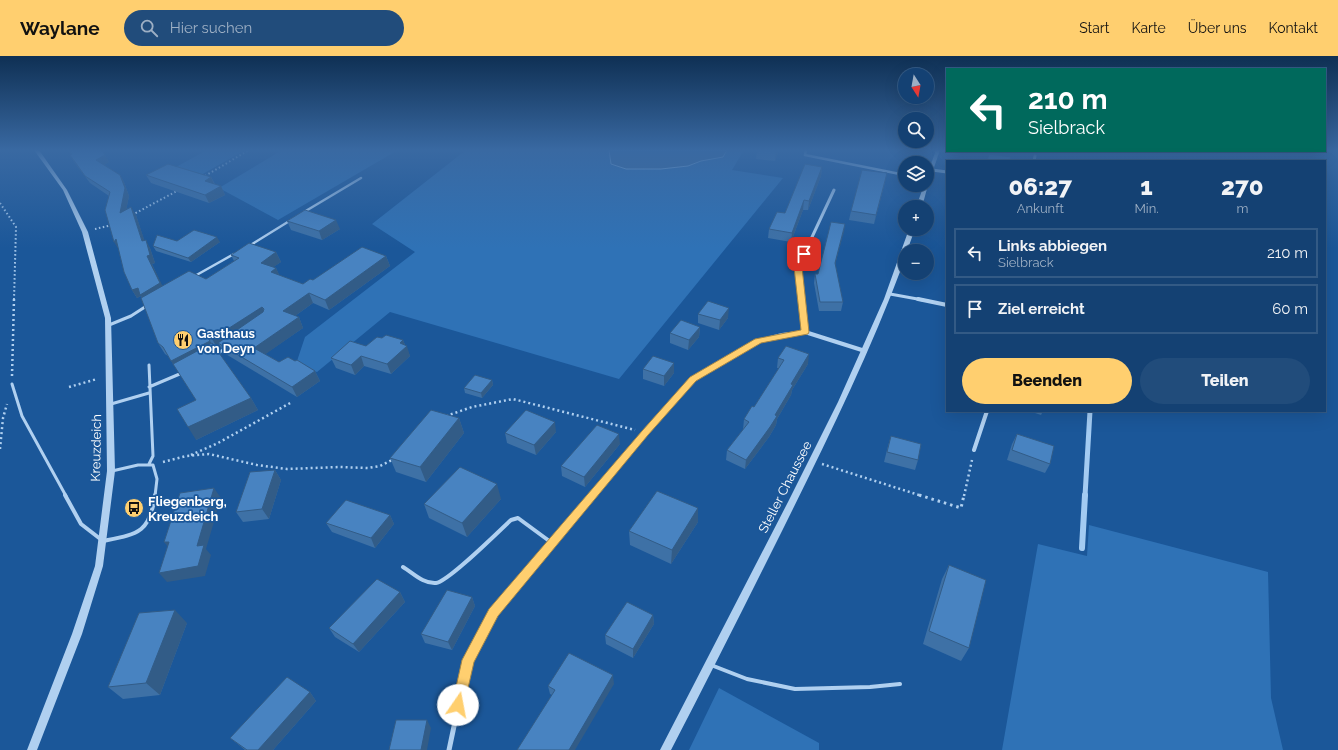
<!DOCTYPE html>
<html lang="de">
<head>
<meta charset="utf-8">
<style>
  body { margin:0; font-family:Raleway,sans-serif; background:#214c7b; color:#f1f3f6; height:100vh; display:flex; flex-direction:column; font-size:15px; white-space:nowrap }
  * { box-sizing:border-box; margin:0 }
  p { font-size:13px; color:#9dafc4 }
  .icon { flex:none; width:22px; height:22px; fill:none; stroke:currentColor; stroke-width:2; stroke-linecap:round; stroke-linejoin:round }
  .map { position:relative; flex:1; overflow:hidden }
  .side { position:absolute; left:946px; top:104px; width:380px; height:252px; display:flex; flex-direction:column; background:#144173; border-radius:0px; box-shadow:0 4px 16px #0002,0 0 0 1px #335a85 }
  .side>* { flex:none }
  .hud { position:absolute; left:946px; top:12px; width:380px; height:84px; border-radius:0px; box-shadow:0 4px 16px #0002,0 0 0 1px #335a85; background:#00695c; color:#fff; overflow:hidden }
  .needle { width:26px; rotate:169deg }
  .controls { position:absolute; left:898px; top:12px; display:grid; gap:8px }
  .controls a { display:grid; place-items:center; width:36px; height:36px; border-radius:50%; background:#144173; box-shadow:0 4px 16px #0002,0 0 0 1px #335a85; font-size:20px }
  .pin { position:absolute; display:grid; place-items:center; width:34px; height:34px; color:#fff; margin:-17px; border-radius:8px; box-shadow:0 2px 6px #0006 }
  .me { position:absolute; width:44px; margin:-22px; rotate:12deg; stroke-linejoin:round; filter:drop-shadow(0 0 3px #0008) }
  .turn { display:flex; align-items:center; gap:14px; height:84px; padding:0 16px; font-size:18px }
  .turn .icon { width:52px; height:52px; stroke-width:2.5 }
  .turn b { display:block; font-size:28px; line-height:34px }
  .eta { display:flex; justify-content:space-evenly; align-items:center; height:68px; text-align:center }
  .eta b { font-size:24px; font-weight:800; line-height:28px }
  .action { display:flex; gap:8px; margin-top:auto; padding:8px 16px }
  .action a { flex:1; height:46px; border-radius:24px; background:#ffcf6f; color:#111; font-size:16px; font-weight:800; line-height:46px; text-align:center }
  .action a+a { background:#214c7b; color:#f1f3f6 }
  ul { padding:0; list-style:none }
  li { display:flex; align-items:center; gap:12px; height:50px; margin:0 8px 6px; padding:0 8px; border:2px solid #335a85; border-radius:0px }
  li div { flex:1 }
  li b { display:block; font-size:15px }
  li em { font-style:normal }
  header { display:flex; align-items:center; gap:24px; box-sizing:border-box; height:56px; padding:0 20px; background:#ffcf6f; color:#111 }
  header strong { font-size:19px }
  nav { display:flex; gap:22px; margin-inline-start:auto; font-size:14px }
  .search { width:280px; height:36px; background:#214c7b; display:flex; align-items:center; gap:10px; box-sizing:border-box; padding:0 14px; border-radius:22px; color:#9dafc4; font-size:15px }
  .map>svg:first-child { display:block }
</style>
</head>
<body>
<header>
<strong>Waylane</strong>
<div class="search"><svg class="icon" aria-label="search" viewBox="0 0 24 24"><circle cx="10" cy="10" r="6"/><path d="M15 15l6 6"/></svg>Hier suchen</div>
<nav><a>Start</a><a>Karte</a><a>Über uns</a><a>Kontakt</a></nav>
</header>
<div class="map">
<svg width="1338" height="694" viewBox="0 0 1338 694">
  <rect width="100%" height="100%" fill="#1b5799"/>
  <path fill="#2f72b6" d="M207,94H245L201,119L176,111Z
    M282,94H398L278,164L219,132Z
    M466,94H609L688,110L701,105L723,101L727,94H744L732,114L783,122L619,323L390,256L317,316L296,308L305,281L415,196L372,168Z
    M1089,469L1268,516L1271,642L1283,694H1002L1038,488L1087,500Z
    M719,632L819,687V694H689Z"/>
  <path fill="#3e6998" stroke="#a3cbf2" d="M609,94H727L723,101L701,105L688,110L661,113H626L611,108Z"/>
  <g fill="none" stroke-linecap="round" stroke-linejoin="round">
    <path stroke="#a3cbf2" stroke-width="5" d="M1085,440L1090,355"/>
    <path stroke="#a3cbf2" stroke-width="6" d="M1082,492L1085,439"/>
    <path stroke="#b0d0f0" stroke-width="2" stroke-dasharray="1.5 2.5" stroke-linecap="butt" d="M205,120L249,94
      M0,147L16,171L14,244
      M132,159L177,135
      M95,173L112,169"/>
    <path stroke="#b0d0f0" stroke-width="2.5" stroke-dasharray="2 3" stroke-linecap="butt" d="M12,320L14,243
      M69,331L97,323
      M446,360L472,351L513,343L635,374
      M0,393L3,362L7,348
      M191,399L218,387L292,346
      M163,406L186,400L209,398L257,409L287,413L340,411L368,412L380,410L394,403
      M822,408L922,440
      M964,440L972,404"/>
    <path stroke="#b0d0f0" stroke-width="3" stroke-dasharray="2.5 4" stroke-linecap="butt" d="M919,439L961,452L964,439"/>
    <path stroke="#b0d0f0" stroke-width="2.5" d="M806,94L805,99L905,119
      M304,156L361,122
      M249,190L291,164
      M193,221L234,198"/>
    <path stroke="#b0d0f0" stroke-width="3" d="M109,269L131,260L148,249
      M215,299L226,292
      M149,309L153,400L149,408
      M12,328L22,360L66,440
      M149,331L182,317
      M111,348L149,337
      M112,415L138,409H153L157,423L155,440"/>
    <path stroke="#b0d0f0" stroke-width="4" d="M65,439L81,468L103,485C138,478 150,477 155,439
      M403,511C413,517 423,528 436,527C448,526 499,475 511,464L518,462L552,487
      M711,609L747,623L795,633L870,631L900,628"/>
    <path stroke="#b0d0f0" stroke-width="3" d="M1034,105L1035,100
      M932,114L947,116
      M890,238L923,244
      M802,244L798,211L834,134"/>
    <path stroke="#b0d0f0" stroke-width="4" d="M801,243L805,276
      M918,243L947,249
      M974,394L987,355
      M592,440L693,323L758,285L782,279L805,276L865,295"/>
    <path stroke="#b0d0f0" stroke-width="5" d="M449,694L468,604L493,556L593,439"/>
    <path fill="#b0d0f0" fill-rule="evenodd" d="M34,94H39L67,134L88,176L111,262L115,415L103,510L82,578L37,694H27L72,578L95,510L107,415L105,262L82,176L63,134Z
      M936,94H940L929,126L927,127V119Z
      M927,128L928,129L922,151H916L924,129H927Z
      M909,173H915L907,195H905V202L903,208C869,299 826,386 783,473C746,547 709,621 671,694H660L788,446L838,346L884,243Z"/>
  </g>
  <path fill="#3e71a6" d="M68,94H102L109,106L104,109L120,119L124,126L129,140L126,154L136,159L144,184L150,192L155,207L152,208L162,230L206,223L234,205L231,199L276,196L281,206L273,211L276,212L279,219L303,228L386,200L390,210L329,254L313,247L295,260L299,261L303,272L265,298L279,306L295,305L315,315L320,325L297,341L224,297L221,292L218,293L215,292L251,342L258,354L196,384V344L168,300L165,298L158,287L142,242L141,240L137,242L132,234L109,140L90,127L74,106L70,99H71Z
    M757,94H779L775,105L756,103Z
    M822,111L821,120L808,154H803L791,186L768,182L769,173L785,157Z
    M146,119L211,121L215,128L221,130L225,139L209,147L151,127Z
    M885,126L874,168L849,164L851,155Z
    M287,165L340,173L322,184L291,174Z
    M845,168L835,209L843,246L841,255H819L814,227L815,218H818Z
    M177,185L220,186L191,206L156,195L153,190Z
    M698,258L728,262L719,274L698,267Z
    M700,271L699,281L688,294L670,287V277Z
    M382,282L403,284L405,289L410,300L391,318L364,310L355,319L336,312L331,302L366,290Z
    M778,302L808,308L792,334L791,339L777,363L776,369L769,381L745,413L726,404L727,394L743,374L744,363L754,351L779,312H777Z
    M674,307V317L664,330L643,323V313Z
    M492,324L493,329L482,342L465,337L464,332Z
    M1029,355H1043L1041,359Z
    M459,362L464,377L426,426L396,416L390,402Z
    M556,376L536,399L507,387L505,377Z
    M1017,378L1050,408L1045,417L1007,404L1012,388Z
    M891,380L918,404L915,414L884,406L888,390Z
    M620,388L585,431L562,420L561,410Z
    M275,414L281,424L269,463L243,466L236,456Z
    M501,443L467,481L429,462L424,448Z
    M698,452V466L671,508L630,489L629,475Z
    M390,459L394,468L375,492L332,476L326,467Z
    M949,509L969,592L961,605L923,588L942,523Z
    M400,536L405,546L359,596L335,581L329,572Z
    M472,541L475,550L452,594L425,587L421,578Z
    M653,559L654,568L633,602L606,588L605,579Z
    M187,567L160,639L123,643L108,631Z
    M614,628L552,639L550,638L548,630Z
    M310,636L316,645L273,694H245L239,689L230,682Z"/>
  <path fill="#325c87" d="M777,94H779L775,105L776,96Z
    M105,99L109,106L100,111L96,104Z
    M822,111L821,120L808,154L809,145Z
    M887,117L885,126L874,168L876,159Z
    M120,119L124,126L129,140L124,165L120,157Z
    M211,121L215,130L205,125Z
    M221,130L225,139L209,147L205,139Z
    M804,144L803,154L791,186L792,177Z
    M131,151L136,159L147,192L142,185Z
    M336,164L340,173L322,184L319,175Z
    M845,168L844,176L833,216L835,207Z
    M217,181L220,186L191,206L188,202Z
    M116,183L119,194L114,186Z
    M146,184L150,192L155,207L152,208L165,235L145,247L141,240L137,242L132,234L147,200Z
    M276,196L281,206L265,217L261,207Z
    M386,200L390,210L329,254L325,244Z
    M276,212L281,222L271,216Z
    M309,237L313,247L288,265L283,255Z
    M262,251L267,261L218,287L221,292L218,293L212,283Z
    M729,252L728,262L719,274L720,264Z
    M299,261L303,272L260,302L254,292Z
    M700,271L699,281L688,294L689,284Z
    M403,284L406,291L407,290L410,300L391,318L387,308L400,287Z
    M210,285L216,295L178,316L171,305Z
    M809,298L808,308L792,334L791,339L777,363L776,369L769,381L745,413L746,404L775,359L791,328Z
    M361,300L364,310L355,319L351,309Z
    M674,307V317L664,330V320Z
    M315,315L320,325L297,341L292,331Z
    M492,324L493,329L482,342L481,337Z
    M251,342L258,354L196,384L188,371Z
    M459,362L464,377L426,426L420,411Z
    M555,366L556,376L536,399L534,389Z
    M619,378L620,388L585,431L584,421Z
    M275,414L281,424L269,463L262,453Z
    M497,428L501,443L467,481L462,467Z
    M214,432L221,442L206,493L211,499L205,520L167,526L159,517L197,490Z
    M698,452V466L671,508L672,494Z
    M390,459L394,468L375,492L371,482Z
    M164,486H169L172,496Z
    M400,536L405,546L359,596L353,588Z
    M472,541L475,550L452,594L448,586Z
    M175,554L187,567L160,639L146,627Z
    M653,559L654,568L633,602V593Z
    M613,619L614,628L575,694H569Z
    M310,636L316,645L273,694H258Z
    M427,664L431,672L427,694H421Z"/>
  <path fill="#4883c1" stroke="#325c87" d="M69,94H102L105,99L96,104L120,119L125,132L120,157L131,151L142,185L146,184L150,199L147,200L160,227L140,239L138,232L132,234L124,216L116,183L114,186L105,154L110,136L85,120L70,99L72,98Z
    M760,94H777L776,96Z
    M989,98L1011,101L1009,105H987Z
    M1047,104L1055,105H1047Z
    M168,108L211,121L205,125L221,130L205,139L146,119Z
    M805,108L822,111L809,145L804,144L792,177L769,173L777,156L785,157Z
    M862,114L887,117L876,159L851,155Z
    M305,154L336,164L319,175L287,165Z
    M831,166L845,168L835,207L843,246H820L815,218H818Z
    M194,174L217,181L188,202L153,190L157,179L177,185Z
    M249,187L276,196L261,207L276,212L271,216L303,228L310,223L313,224L362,191L386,200L325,244L309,237L283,255L299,261L254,292L279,306L288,301L295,305L297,304L315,315L292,331L218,287L263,256L264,253L262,251L212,283L206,279L210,285L171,305L163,291L158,287L141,242L189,215L206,223L239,202L231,199Z
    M708,245L729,252L720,264L698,258Z
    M681,264L700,271L689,284L670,277Z
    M386,279L403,284L400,287L407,290L387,308L361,300L351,309L331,302L350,285L366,290L377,281L382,282Z
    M212,287L251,342L188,371L177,353L196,344L173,308Z
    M786,290L809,298L791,328L793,329L775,359L777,360L770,371L746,404L727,394L749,366L744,363L752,350L754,351L784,304L778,302Z
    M653,300L674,307L664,320L643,313Z
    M475,319L492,324L481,337L464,332Z
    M431,354L459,362L420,411L390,402Z
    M526,354L555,366L534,389L505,377Z
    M597,369L619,378L584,421L561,410Z
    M1017,378L1054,390L1050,408L1012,394Z
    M891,380L921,388L918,404L887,396Z
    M460,411L497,428L462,467L424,448Z
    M275,414L262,453L236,456L250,416Z
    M214,432L197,490L204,489L198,510L159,517L169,486H164L180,437Z
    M657,435L698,452L672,494L629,475Z
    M346,444L390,459L371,482L326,467Z
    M949,509L986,524L969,592L929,575Z
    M377,523L400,536L353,588L329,572Z
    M447,534L472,541L448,586L421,578Z
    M627,546L653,559L633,593L605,579Z
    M175,554L146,627L108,631L139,557Z
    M569,597L613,619L569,694H517L555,634L548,630Z
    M287,621L310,636L258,694H247L230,682Z
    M396,664H427L421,694H389Z"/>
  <linearGradient id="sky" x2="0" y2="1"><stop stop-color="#0f3054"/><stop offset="0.49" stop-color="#3969a2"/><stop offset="1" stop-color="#3969a2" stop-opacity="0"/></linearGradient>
  <rect width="1338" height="192" fill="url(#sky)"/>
  <path fill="#ffcf6f" stroke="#a68748" d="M804,196L807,198L802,211L809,276L808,278L761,287L696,325L648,379L498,560L474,606L463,654L458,656L454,654L452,649L462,604L489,553L642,375L690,321L755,283L801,274L794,211L800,198Z"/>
  <defs>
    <g id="restaurant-disc" transform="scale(1)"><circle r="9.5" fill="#ffcf6f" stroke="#1b5799"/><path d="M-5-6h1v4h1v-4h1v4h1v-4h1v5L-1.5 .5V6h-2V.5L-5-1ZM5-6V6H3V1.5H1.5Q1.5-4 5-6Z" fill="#111"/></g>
    <g id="bus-disc" transform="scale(1)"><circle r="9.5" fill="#ffcf6f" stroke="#1b5799"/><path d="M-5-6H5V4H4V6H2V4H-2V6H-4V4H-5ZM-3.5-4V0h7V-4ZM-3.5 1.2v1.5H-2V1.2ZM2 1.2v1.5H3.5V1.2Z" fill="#111"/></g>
  </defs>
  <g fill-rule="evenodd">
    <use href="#restaurant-disc" x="183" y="284"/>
    <use href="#bus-disc" x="134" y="452"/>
  </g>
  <g text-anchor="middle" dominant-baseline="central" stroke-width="3.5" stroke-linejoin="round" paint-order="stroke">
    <g font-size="13" font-weight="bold" fill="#fff" stroke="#1b5799" text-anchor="start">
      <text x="197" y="277">Gasthaus<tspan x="197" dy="15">von Deyn</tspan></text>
      <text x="148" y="445">Fliegenberg,<tspan x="148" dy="15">Kreuzdeich</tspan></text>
    </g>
    <g font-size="13" fill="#fff" stroke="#1b5799">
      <text transform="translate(96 392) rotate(-89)">Kreuzdeich</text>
      <text transform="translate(785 431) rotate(-63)">Steller Chaussee</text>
    </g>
  </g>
</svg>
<div class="controls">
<a><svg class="needle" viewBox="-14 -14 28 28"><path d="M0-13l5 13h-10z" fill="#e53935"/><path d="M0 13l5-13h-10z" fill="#9dafc4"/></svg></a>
<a><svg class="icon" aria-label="search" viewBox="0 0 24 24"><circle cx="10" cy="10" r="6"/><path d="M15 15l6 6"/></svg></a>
<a><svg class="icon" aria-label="layers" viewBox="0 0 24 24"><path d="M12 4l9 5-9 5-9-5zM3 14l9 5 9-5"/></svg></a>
<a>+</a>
<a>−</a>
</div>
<div class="pin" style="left:804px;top:198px;background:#d93025"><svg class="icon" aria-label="arrive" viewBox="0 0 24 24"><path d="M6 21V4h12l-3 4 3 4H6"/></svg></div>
<svg class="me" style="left:458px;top:649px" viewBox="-20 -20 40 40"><circle r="19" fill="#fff"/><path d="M0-13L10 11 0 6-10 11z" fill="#ffcf6f"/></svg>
<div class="hud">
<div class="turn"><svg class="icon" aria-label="left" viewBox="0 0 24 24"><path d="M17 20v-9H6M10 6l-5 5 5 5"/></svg><div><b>210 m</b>Sielbrack</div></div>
</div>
<section class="side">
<div class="eta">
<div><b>06:27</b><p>Ankunft</p></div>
<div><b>1</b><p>Min.</p></div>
<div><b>270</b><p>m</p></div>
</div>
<ul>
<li><svg class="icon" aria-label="left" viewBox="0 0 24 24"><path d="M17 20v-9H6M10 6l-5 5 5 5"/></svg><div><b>Links abbiegen</b><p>Sielbrack</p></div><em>210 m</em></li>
<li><svg class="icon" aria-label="arrive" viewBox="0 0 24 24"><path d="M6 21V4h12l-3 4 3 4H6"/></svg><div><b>Ziel erreicht</b></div><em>60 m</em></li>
</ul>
<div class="action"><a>Beenden</a><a>Teilen</a></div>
</section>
</div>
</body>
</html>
